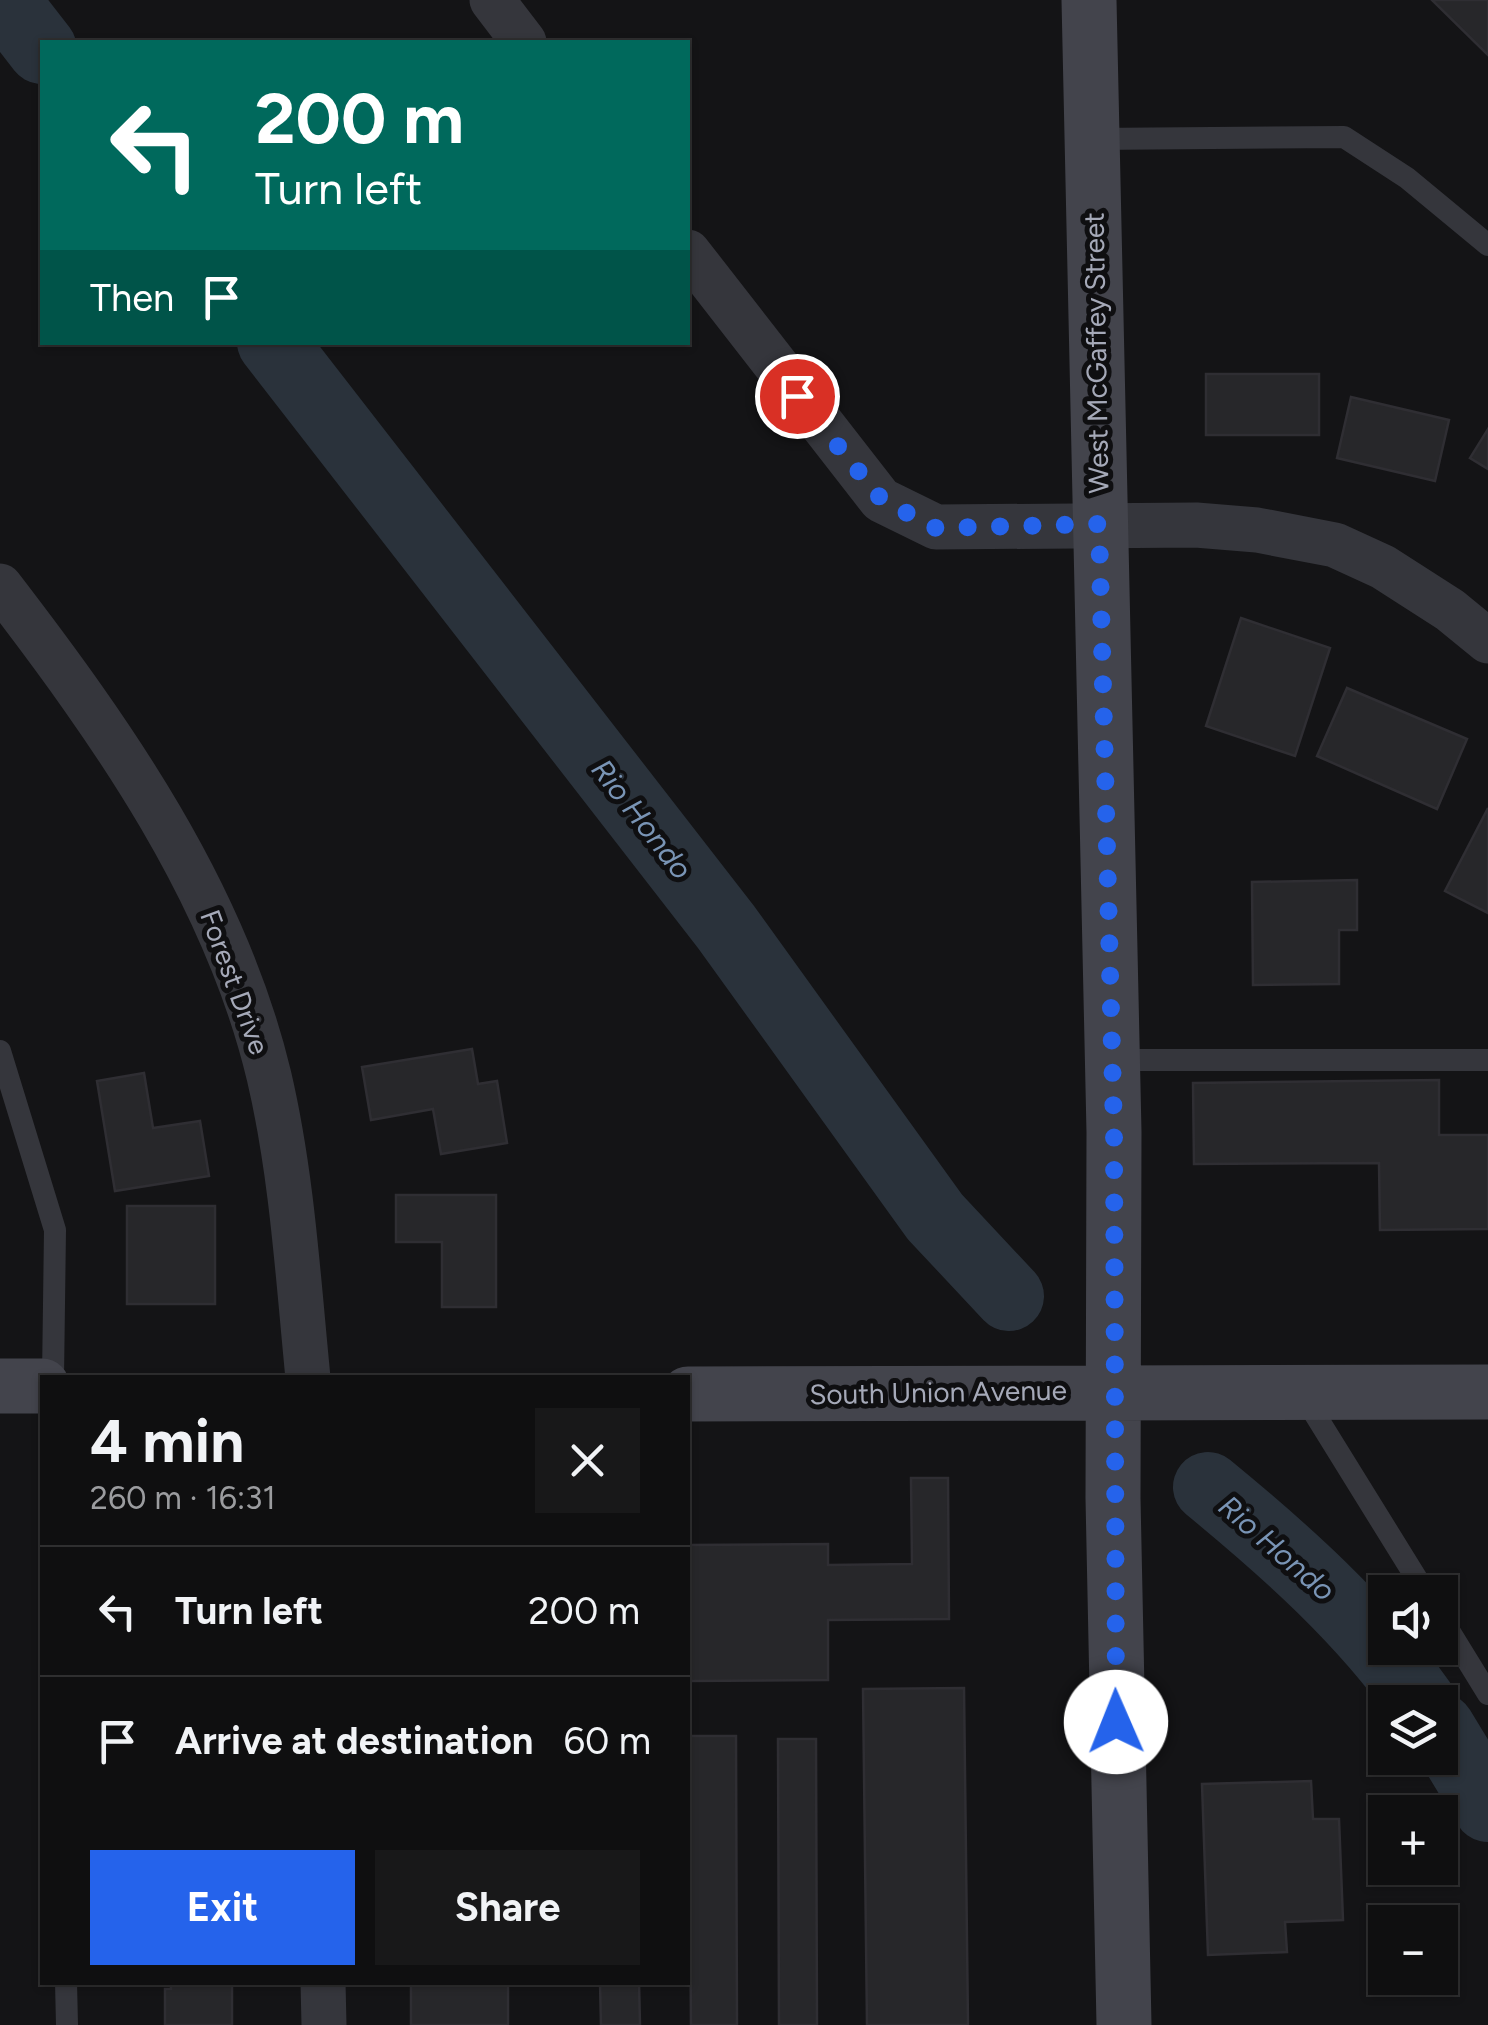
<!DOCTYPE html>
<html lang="en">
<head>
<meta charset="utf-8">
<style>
  body { margin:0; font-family:Figtree,sans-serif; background:#181819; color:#f1f3f6; height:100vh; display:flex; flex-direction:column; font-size:38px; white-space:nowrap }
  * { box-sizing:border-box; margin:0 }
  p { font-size:32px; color:#9b9c9f }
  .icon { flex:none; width:55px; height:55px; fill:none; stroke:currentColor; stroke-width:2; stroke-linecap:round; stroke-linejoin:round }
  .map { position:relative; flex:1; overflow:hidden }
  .side { position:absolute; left:40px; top:1375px; width:650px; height:610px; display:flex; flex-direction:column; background:#0f0f10; border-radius:0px; box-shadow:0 2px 8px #0004,0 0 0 2px #2f2f30 }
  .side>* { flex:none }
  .top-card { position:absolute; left:40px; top:40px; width:650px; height:305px; border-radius:0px; box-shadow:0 2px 8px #0004,0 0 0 2px #2f2f30; background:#00695c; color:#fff; overflow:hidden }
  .buttons { position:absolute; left:1368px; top:1575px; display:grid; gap:20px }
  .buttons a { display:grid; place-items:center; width:90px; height:90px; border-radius:0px; background:#0f0f10; box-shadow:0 2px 8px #0004,0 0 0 2px #2f2f30; font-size:50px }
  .pin { position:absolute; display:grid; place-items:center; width:85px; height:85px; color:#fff; margin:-42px; border:5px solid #fff; border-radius:50%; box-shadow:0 2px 10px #0007 }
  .me { position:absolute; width:110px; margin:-55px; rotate:359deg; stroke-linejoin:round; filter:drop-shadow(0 0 8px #0008) }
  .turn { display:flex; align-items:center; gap:35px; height:210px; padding:0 50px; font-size:45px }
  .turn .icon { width:130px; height:130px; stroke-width:2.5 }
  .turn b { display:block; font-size:70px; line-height:85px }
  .then { display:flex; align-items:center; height:95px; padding:0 50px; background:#0003; gap:20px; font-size:38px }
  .round { display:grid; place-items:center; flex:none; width:105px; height:105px; border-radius:0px; background:#181819 }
  .summary { display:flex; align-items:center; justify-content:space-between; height:170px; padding:0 50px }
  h1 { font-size:60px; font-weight:700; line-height:75px }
  .primary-button { display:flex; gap:20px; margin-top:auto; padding:20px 50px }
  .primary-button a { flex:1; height:115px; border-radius:0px; background:#2563eb; color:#fff; font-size:40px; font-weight:700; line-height:115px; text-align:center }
  .primary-button a+a { background:#181819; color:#f1f3f6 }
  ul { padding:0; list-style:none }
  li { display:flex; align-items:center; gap:30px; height:130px; padding:0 50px; border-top:2px solid #2f2f30 }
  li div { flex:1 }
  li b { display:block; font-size:38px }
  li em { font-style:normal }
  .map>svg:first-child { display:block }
</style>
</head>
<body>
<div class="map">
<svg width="1488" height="2025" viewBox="0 0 1488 2025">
  <rect width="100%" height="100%" fill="#141416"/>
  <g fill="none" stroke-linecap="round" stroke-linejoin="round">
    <path stroke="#2a323b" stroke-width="70" d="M4,0L42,49
      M272,342L726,927L935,1217L1009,1296
      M1208,1487C1287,1552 1362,1619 1421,1702
      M1440,1728L1488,1807"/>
  </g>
  <path fill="#27272a" stroke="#2f2e33" stroke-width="2.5" d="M1432,0H1488V55Z
    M1206,374H1319V435H1206Z
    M1351,397L1449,420L1435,481L1337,458Z
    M1488,429V469L1470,458Z
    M1241,618L1330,648L1295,756L1206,726Z
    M1347,688L1467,739L1437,809L1317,756Z
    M1488,808V913L1445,891Z
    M1357,880V930H1339V984L1253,985L1252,882Z
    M472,1049L478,1084L497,1081L507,1143L441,1154L433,1109L371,1120L362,1067Z
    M144,1073L153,1128L200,1121L209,1176L115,1191L97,1081Z
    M1439,1080V1135H1488V1229L1380,1230L1379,1163L1194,1164L1193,1083Z
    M396,1195H496V1307H442V1242H396Z
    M127,1206H215V1304H127Z
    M911,1478H948L949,1619L828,1620V1680L688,1681V1545L828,1544V1565L912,1564Z
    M964,1688L968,2025H867L863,1689Z
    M689,1736H736L737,2025H691Z
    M778,1739H816L817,2025H779Z
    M1311,1781L1313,1819H1339L1343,1920L1285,1922L1287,1952L1208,1955L1202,1784Z
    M171,1982H232V2025H165V1989H171Z
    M411,1982H508V2025H411Z
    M600,1982H639L640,2025H601Z"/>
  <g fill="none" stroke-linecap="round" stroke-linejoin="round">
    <path stroke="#35363c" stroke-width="22" d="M1092,139L1344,137L1407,178L1488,245
      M0,1051L55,1230L53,1378
      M1113,1060H1488
      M1303,1395L1425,1592
      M1440,1616L1488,1694
      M66,1982L67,2025"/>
    <path stroke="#35363c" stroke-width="45" d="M492,0L524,42
      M688,252L881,500L936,527L1196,525L1257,530L1335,545L1383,567L1450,610L1488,641
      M0,586C113,733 225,892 269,1076C292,1174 298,1277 308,1378
      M323,1982L324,2025"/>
    <path stroke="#43444c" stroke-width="55" d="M1089,0L1114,1132L1113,1498L1124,2025
      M0,1386H42
      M688,1394L1488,1392"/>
  </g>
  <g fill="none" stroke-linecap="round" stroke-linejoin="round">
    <path stroke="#2563eb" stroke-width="18" stroke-dasharray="0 32.4" d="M797,396L882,500L936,528L1099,524L1114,1132L1116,1722"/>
  </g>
  <g text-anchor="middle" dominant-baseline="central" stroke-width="10" stroke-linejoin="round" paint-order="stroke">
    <g font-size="28" fill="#a5a9b8" stroke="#0f0f11">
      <text transform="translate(1096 353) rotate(-91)">West McGaffey Street</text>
      <text transform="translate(235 982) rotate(70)">Forest Drive</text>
      <text transform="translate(938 1392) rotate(-1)">South Union Avenue</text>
    </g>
    <g font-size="30" font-style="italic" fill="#7994b5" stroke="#0f0f11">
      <text transform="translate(642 819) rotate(52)">Rio Hondo</text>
      <text transform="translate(1277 1548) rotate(41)">Rio Hondo</text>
    </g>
  </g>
</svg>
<div class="buttons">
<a><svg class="icon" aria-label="sound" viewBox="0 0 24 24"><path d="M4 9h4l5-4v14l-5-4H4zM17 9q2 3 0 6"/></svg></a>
<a><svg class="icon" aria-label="layers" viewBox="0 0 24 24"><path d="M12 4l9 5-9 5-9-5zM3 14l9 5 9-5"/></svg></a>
<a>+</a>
<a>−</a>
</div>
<div class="pin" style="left:797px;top:396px;background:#d93025"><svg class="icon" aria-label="arrive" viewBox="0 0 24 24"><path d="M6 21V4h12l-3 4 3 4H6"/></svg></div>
<svg class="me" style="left:1116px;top:1722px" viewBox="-20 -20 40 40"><circle r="19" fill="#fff"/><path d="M0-13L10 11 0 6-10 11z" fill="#2563eb"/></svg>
<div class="top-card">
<div class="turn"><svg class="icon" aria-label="left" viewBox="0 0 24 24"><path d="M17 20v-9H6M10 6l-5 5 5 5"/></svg><div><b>200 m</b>Turn left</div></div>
<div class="then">Then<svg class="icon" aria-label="arrive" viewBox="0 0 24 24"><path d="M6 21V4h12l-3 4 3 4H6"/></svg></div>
</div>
<section class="side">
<div class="summary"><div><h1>4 min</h1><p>260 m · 16:31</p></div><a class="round"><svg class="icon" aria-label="close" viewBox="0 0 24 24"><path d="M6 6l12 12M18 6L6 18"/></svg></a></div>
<ul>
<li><svg class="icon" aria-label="left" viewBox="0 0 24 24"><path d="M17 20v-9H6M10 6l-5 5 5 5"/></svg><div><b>Turn left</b></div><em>200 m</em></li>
<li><svg class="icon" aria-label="arrive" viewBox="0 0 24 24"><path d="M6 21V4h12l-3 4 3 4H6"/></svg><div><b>Arrive at destination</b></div><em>60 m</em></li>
</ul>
<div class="primary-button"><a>Exit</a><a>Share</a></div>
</section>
</div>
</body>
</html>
